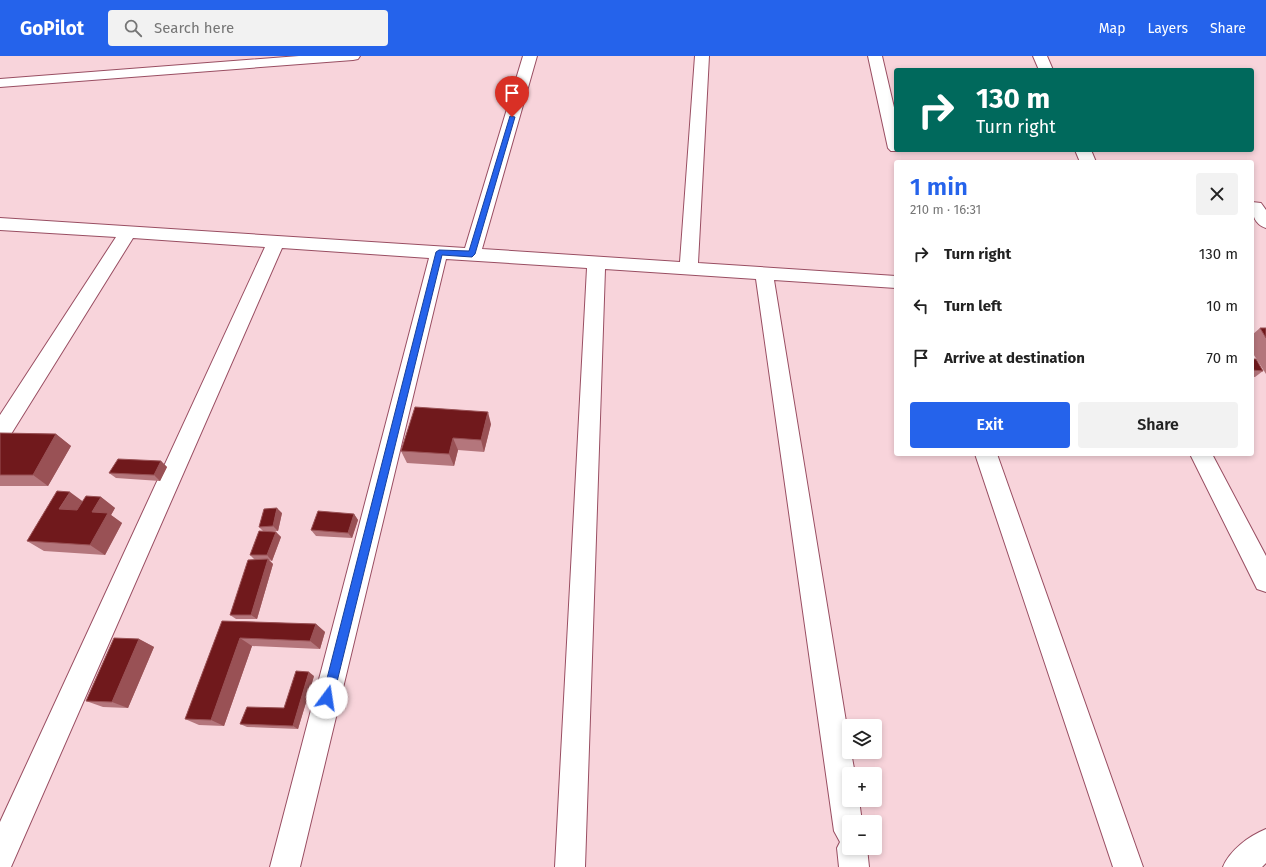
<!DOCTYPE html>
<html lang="en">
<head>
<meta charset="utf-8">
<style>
  body { margin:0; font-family:"Fira Sans",sans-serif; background:#f2f2f2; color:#222; height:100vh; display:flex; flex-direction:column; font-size:15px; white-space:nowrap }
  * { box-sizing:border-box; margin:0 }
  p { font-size:13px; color:#767676 }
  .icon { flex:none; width:22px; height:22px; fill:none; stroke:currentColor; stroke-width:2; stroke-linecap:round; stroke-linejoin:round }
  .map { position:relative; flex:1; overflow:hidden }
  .side { position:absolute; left:894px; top:104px; width:360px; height:296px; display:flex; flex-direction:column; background:#fff; border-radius:4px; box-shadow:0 2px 6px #0003 }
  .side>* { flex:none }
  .top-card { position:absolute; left:894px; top:12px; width:360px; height:84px; border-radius:4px; box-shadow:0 2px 6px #0003; background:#00695c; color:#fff; overflow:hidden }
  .tools { position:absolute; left:842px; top:663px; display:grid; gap:8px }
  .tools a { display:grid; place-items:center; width:40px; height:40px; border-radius:4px; background:#fff; box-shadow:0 2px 6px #0003; font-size:20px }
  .pin { position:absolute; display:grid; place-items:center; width:34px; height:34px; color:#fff; margin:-41px -17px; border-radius:50% 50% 50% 0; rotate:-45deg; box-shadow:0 0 4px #0007 }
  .pin .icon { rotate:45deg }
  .me { position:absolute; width:44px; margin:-22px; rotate:14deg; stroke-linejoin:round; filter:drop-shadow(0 0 3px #0008) }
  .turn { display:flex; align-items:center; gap:14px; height:84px; padding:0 16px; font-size:18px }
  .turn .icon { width:52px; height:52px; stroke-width:2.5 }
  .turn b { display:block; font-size:28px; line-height:34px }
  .round { display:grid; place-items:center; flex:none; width:42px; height:42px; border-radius:4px; background:#f2f2f2 }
  .head { display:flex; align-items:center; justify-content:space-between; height:68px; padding:0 16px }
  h1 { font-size:24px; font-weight:600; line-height:30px; color:#2563eb }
  .primary-button { display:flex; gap:8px; margin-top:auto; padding:8px 16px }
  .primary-button a { flex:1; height:46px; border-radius:4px; background:#2563eb; color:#fff; font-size:16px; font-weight:600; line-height:46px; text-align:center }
  .primary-button a+a { background:#f2f2f2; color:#222 }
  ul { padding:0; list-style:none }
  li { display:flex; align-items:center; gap:12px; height:52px; padding:0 16px }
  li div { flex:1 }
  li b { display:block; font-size:15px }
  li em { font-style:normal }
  header { display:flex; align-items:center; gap:24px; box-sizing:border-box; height:56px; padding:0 20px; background:#2563eb; color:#fff }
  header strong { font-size:19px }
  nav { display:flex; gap:22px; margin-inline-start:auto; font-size:14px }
  .search { width:280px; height:36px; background:#f2f2f2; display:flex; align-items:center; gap:10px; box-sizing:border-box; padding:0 14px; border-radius:4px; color:#767676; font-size:15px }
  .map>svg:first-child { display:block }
</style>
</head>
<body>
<header>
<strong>GoPilot</strong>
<div class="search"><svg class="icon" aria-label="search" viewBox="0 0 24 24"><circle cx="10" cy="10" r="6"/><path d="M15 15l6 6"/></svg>Search here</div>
<nav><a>Map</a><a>Layers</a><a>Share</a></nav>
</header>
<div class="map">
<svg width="1266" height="811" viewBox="0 0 1266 811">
  <rect width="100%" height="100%" fill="#f8d4db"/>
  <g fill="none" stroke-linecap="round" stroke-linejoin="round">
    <g stroke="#994e62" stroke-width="2">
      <path id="minor" d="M299,0H360L358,3L353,4L0,31V23Z
        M523,0H537L482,193L680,206L695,0H709L698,207L896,220V232L774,224L849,684V696H851L855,718H849V744H859L862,766H849V792H867L869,811H839L837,792L840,786L834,775L756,223L605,213L585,811H555L587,212L446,203L300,811H270L429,202L282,192L11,811H0V766L265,191L133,182L8,383L0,386V359L116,181L0,174V162L465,192Z
        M868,0H882L896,60V94H902L901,95H891L888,92Z
        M1033,0H1047L1053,14H1039Z
        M1075,94H1091L1096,106H1080Z
        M1252,146L1261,147L1266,154V172C1254,168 1252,158 1252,146Z
        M975,398H997L1143,811H1113Z
        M1190,398H1212L1266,500V536L1257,533Z
        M1266,773V807L1262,811H1223C1230,794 1249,780 1266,773Z"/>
    </g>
    <use href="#minor" fill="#fff" fill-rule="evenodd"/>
  </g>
  <path fill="#b4767c" d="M1260,272H1266V318L1252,296V279Z
    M1252,303L1263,315L1255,321H1252Z
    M491,368L484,396L458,394L454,410L407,407L401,395Z
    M0,377L56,378L71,390L48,430H0Z
    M161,405L167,411L160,425L116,422L109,417Z
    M101,441L115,452L111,459L122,467L105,499L44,495L27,485L82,445Z
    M282,457L278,475L269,476H276L281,481L272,505L269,504L273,508L257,563H236L230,559L255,504L250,499L264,476L259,471Z
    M354,458L358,464L352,482L316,480L311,474Z
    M222,565L316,568L325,576L320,593L252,590L224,670L199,669L185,663Z
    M139,583L154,591L128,652L103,651L86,645Z
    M314,620L298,673L247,671L240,668L284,652Z"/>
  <path fill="#995155" d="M488,356L491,368L484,396L481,384Z
    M56,378L71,390L48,430L33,419Z
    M453,382L458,394L454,410L449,398Z
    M161,405L167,411L160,425L154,419Z
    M70,436L85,447L75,464L59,453Z
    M101,441L115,452L111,459L122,467L105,499L90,489L92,456Z
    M277,452L282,457L278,475L273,470Z
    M354,458L358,464L352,482L348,477Z
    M276,476L281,481L272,505L267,499Z
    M268,503L273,508L257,563L251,559Z
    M316,568L325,576L320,593L310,585Z
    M240,582L252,590L224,670L211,664Z
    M139,583L154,591L128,652L112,646Z
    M309,616L314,620L298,673L293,670Z"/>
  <path fill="#70191c" stroke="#995155" d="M1260,272H1266V282Z
    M1252,303H1256L1263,315L1252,314Z
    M415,351L488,356L481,384L453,382L449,398L401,395Z
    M0,377L56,378L33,419H0Z
    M118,403L161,405L154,419L109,417Z
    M57,435L70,436L59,453L77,454L86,440L101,441L92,456L108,457L90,489L27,485Z
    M277,452L273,470L259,471L264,453Z
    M318,455L354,458L348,477L311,474Z
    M259,475L276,476L267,499H250Z
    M268,503L251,559H230L248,504Z
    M222,565L316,568L310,585L240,582L211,664L185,663Z
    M114,582L139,583L112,646L86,645Z
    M296,615L309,616L293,670L240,668L247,651L284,652Z"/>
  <path fill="#2563eb" stroke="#184099" d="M510,60L515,61L475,198L472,201L442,199L333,642L331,646L327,647L323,646L322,642L436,196L439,194L469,195Z"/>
</svg>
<div class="tools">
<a><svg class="icon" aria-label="layers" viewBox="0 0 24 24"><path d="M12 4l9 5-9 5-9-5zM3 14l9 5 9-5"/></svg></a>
<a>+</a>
<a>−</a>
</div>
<div class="pin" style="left:512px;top:61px;background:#d93025"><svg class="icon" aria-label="arrive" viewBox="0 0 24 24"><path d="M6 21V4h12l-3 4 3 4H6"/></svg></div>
<svg class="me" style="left:327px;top:642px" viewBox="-20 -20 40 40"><circle r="19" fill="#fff"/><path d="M0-13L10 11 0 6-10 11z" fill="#2563eb"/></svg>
<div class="top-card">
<div class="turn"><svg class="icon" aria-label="right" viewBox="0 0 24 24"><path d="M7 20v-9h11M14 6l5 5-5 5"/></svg><div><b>130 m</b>Turn right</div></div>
</div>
<section class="side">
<div class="head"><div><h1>1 min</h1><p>210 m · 16:31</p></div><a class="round"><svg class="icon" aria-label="close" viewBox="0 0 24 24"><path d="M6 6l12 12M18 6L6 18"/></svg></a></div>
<ul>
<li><svg class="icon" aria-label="right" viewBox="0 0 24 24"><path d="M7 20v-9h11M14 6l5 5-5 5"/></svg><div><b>Turn right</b></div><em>130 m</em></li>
<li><svg class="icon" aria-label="left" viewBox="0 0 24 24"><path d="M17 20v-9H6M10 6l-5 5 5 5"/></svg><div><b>Turn left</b></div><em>10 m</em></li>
<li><svg class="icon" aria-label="arrive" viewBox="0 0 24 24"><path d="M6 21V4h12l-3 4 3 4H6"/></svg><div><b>Arrive at destination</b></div><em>70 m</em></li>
</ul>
<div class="primary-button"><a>Exit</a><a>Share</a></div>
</section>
</div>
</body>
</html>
